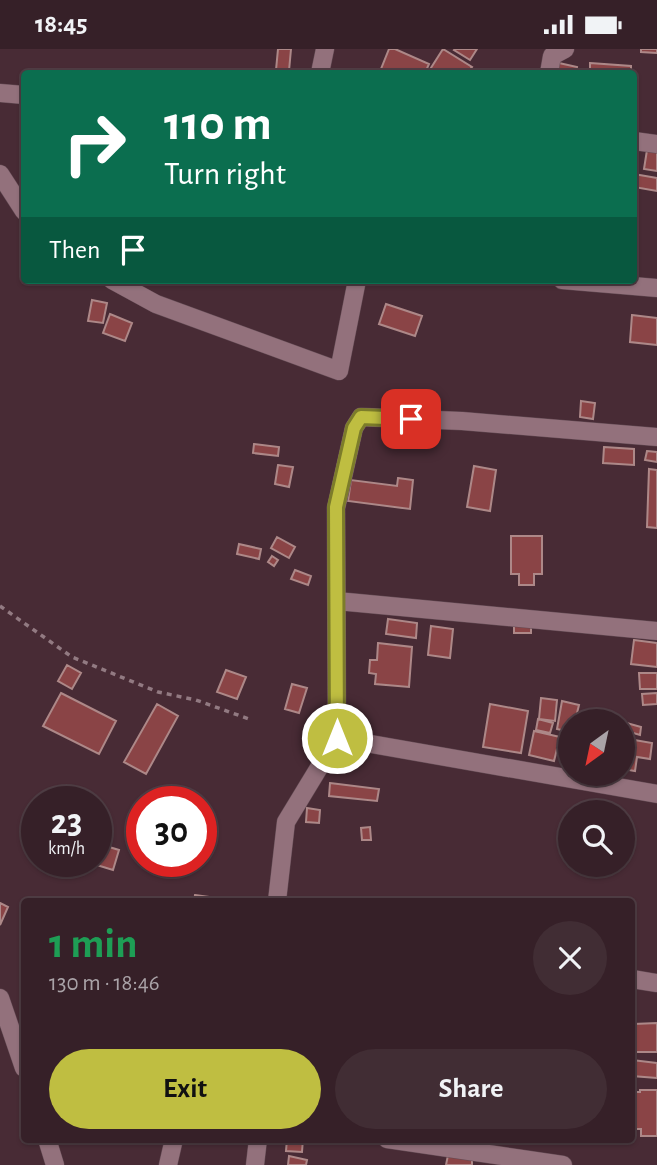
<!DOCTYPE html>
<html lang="en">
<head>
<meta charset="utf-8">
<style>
  body { margin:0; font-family:"Alegreya Sans",sans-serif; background:#412d34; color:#f1f3f6; height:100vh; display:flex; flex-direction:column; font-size:26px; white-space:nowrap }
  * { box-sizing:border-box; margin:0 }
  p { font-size:23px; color:#aaa3a8 }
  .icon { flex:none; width:38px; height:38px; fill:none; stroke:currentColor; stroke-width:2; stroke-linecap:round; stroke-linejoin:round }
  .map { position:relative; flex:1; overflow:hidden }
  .sheet { position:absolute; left:21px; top:849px; width:614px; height:245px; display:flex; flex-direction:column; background:#362028; border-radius:7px; box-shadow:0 2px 5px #0004,0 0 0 2px #503e45 }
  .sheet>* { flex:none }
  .guide { position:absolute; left:21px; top:21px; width:616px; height:214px; border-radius:7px; box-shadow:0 2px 5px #0004,0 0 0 2px #503e45; background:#0b6e4f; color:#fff; overflow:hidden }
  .needle { width:46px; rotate:213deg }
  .controls { position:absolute; left:558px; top:660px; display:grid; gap:14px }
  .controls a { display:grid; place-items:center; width:77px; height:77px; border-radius:50%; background:#362028; box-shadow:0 2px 5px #0004,0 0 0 2px #503e45; font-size:35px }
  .speed { position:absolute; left:21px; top:737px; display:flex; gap:14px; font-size:35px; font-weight:700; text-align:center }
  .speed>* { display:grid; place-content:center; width:91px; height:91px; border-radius:50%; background:#362028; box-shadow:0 2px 5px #0004,0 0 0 2px #503e45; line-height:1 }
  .speed small { font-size:18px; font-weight:400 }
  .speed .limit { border:10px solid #d22; background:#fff; color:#111 }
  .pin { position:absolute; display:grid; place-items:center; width:60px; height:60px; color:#fff; margin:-30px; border-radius:14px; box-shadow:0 4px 10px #0006 }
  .me { position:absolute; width:77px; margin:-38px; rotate:0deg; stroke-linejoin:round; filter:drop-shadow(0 0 5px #0008) }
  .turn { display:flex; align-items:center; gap:24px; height:147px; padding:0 28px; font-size:32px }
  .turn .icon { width:91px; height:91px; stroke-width:2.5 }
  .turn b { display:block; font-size:49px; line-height:60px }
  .then { display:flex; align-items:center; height:66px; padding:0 28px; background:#0003; gap:14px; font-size:26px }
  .round { display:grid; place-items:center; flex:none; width:74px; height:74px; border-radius:37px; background:#412d34 }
  .headline { display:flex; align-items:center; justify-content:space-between; height:119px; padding:0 28px }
  h1 { font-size:42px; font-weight:700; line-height:52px; color:#1e9e55 }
  .cta { display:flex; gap:14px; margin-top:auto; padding:14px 28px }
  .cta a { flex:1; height:80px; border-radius:42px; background:#bfbe41; color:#111; font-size:28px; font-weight:700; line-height:80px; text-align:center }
  .cta a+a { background:#412d34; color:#f1f3f6 }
  .status { display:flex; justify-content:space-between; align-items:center; height:49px; padding:0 35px; background:#362028; direction:ltr }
  .status svg { height:19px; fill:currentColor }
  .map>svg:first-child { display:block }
</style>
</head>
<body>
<div class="status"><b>18:45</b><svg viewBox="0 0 49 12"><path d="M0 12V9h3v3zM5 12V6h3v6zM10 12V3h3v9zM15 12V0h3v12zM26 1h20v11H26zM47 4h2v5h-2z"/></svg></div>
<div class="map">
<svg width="657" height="1116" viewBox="0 0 657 1116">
  <rect width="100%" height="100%" fill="#482b35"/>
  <path fill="#8a4446" stroke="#ad8888" stroke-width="2" d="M278,0H291L289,22L276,21Z
    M389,0H395L429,15L425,24H392L381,20Z
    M443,0L472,18L467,24H432L429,22Z
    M455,0H477L470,11L454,1Z
    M641,0H657V4L641,3Z
    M559,14L577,18L576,24H557Z
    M590,14L631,17V24H590Z
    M647,101L657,103V122L644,120Z
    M634,125L657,129V142L634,138Z
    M92,251L107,254L103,274L88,272Z
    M386,255L422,267L415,287L379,275Z
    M110,265L132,274L125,292L103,284Z
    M632,266L657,269V296L630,293Z
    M581,352L595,354L593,370L580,368Z
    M254,395L279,398L278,407L253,404Z
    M604,398L634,400V416L603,414Z
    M647,402L657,403V413L645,411Z
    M278,416L293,418L289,438L275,435Z
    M474,417L496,421L490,462L467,458Z
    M649,420L657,421V479L647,478Z
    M398,429L413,431L410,460L348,452L351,431L397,437Z
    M511,487H542V525H534V536H519V525H511Z
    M277,488L295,498L289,509L271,499Z
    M239,495L261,500L259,510L237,505Z
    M272,507L278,511L274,517L268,513Z
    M295,521L311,527L308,536L291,530Z
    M388,570L417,574L416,589L386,585Z
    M514,574H531V584H514Z
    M431,577L453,580L450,609L428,606Z
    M634,591L657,594V618L631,615Z
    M378,594L412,598L409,638L375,635L376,625L369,624L370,611H377Z
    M67,616L81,624L72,640L58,632Z
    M226,621L246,628L237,650L217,643Z
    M639,624H657V640H640Z
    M292,635L307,639L299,664L285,660Z
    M61,644L116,672L99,705L43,677Z
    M657,644V655L643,656L642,645Z
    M541,649L557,651L555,672L539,670Z
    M562,652L579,656L575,672H570V683L557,680Z
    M157,655L178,667L146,725L124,713Z
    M490,655L528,662L521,704L483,698Z
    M538,670L553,674L550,684L536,681Z
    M623,673L641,678L640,686L623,681Z
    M534,682L560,688L554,712L529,706Z
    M623,689L652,694L650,710L637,708L635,722L623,720Z
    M330,734L379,740L377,752L329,747Z
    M307,759L320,761L319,774L306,773Z
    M370,778L371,791H362L361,779Z
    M96,794L119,801L113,821L87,813L96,812Z
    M195,846L224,850L223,852H194Z
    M0,854L8,858L0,876Z
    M657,974V1003H636L634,975Z
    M632,1011L657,1014V1029L632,1027Z
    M640,1041H657V1087H641V1080H632V1043H640Z
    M287,1090H303L302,1103L286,1102Z
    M448,1106L472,1109V1116H446Z
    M289,1107L307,1111L306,1116H288Z"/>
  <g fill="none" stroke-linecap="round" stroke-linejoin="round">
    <g stroke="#624a53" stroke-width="19">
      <path id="minor" d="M320,24L325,0
        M549,24L552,7L565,0
        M0,44L24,46
        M634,92L657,95
        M0,125L24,162
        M112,231L156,255L339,322L357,231
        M562,231L657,239
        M337,552L657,582
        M337,689L336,459L354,379L361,368L462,372L657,388
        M277,852L286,773L337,689L657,745
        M632,930L657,934
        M0,949L24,1019
        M47,1090L55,1116
        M387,1090L563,1116
        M168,1116L174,1090
        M255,1116L258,1090"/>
    </g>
    <path stroke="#927a82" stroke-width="3.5" stroke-dasharray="5 5" stroke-linecap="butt" d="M0,557L72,608L158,643L196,651L249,670"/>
    <use href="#minor" stroke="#93717c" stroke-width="18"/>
  </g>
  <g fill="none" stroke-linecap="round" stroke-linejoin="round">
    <g stroke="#7c7c2a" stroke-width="18">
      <path id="route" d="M337,689L336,458L354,379L361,368L411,370"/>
    </g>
    <use href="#route" stroke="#bfbe41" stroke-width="12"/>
  </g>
</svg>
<div class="controls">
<a><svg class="needle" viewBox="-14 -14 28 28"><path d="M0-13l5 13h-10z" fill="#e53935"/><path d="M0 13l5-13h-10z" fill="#aaa3a8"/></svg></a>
<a><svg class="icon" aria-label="search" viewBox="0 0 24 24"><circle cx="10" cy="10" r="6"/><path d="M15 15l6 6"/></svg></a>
</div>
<div class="speed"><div>23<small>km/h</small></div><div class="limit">30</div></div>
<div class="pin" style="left:411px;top:370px;background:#d93025"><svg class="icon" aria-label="arrive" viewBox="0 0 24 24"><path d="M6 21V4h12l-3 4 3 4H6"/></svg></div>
<svg class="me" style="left:337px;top:689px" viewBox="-20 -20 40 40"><circle r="17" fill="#bfbe41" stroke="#fff" stroke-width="3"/><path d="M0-11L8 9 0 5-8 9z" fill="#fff"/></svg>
<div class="guide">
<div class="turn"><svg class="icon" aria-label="right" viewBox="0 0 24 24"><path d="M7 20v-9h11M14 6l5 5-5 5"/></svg><div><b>110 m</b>Turn right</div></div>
<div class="then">Then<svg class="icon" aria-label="arrive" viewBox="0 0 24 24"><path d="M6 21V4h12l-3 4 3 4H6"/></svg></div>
</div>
<section class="sheet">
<div class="headline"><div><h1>1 min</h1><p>130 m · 18:46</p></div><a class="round"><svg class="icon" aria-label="close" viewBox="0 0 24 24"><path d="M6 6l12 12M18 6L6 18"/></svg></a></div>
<div class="cta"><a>Exit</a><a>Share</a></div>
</section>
</div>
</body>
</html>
